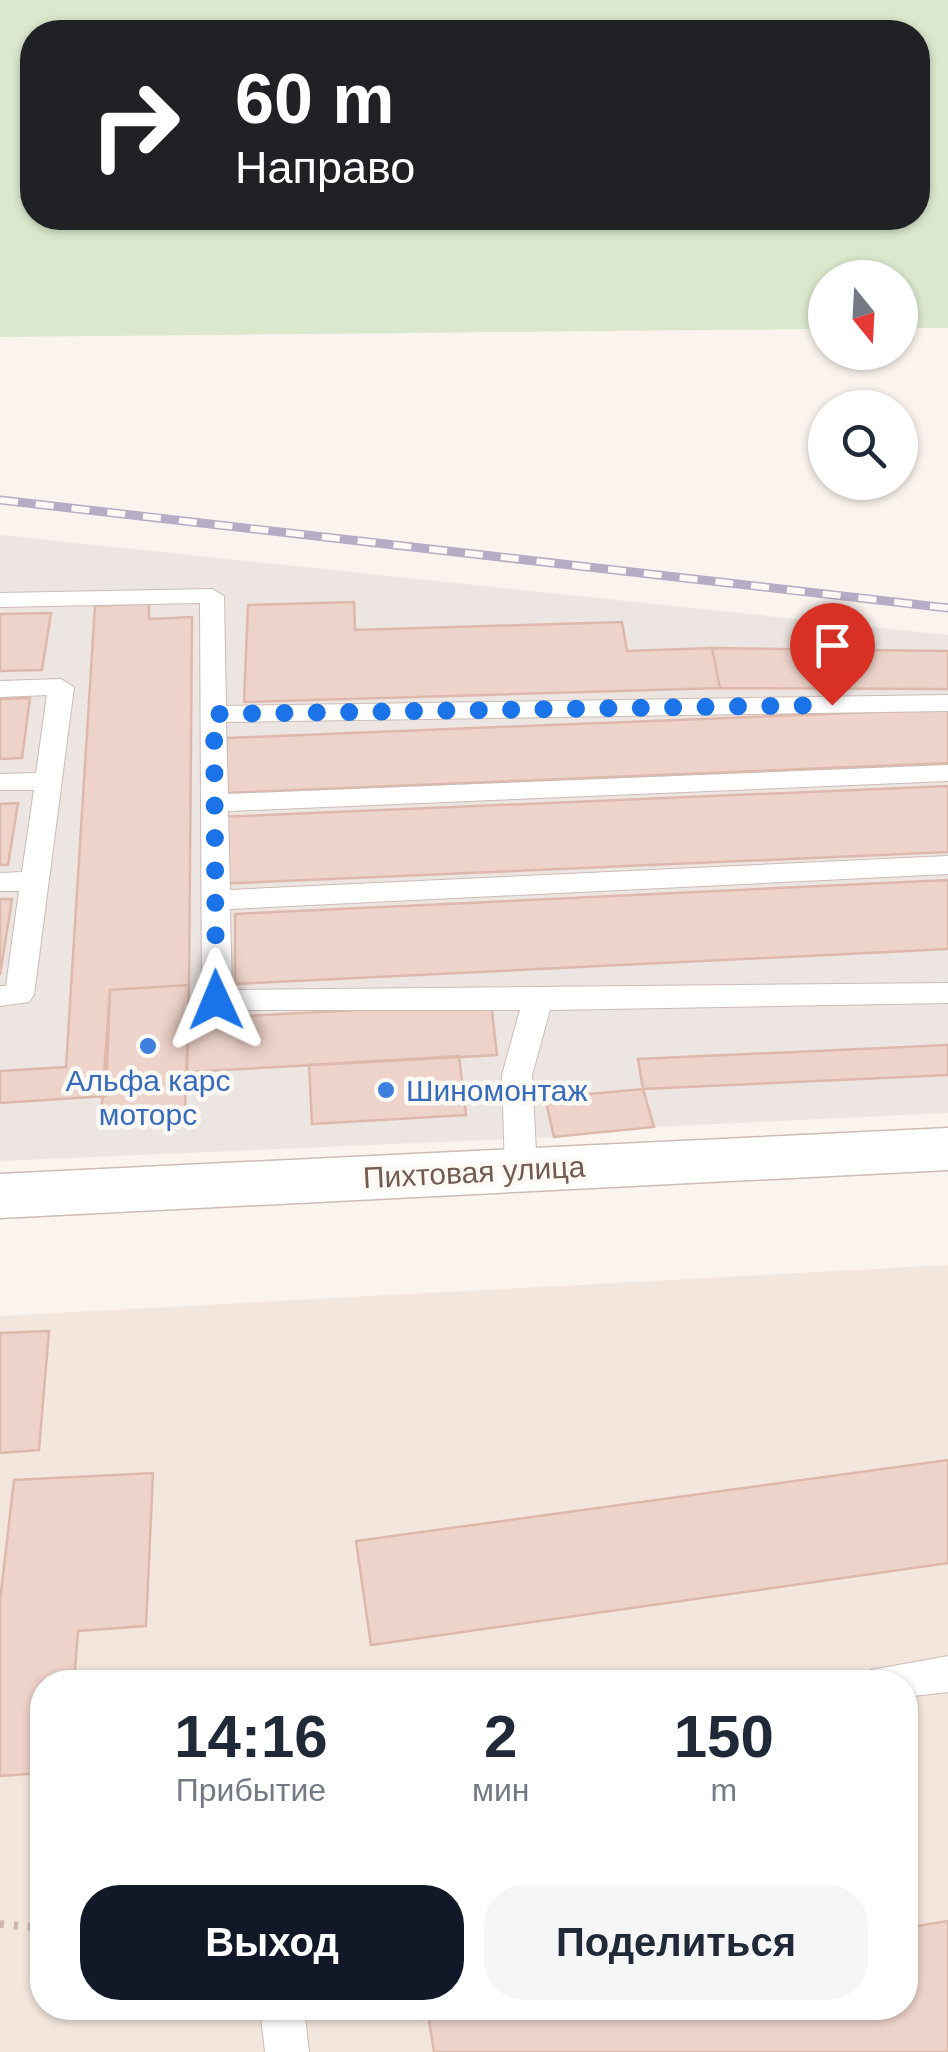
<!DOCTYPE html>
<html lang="ru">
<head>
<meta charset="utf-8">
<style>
  body { margin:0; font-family:Arial,sans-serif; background:#f6f6f7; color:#1f2937; height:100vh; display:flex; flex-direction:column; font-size:38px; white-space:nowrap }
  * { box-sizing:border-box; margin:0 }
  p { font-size:32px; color:#747a83 }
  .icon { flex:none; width:55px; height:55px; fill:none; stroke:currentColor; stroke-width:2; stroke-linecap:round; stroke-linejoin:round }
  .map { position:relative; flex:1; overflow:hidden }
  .drawer { position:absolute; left:30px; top:1670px; width:888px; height:350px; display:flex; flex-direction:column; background:#fff; border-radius:40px; box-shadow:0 2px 8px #0004 }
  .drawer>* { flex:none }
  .banner { position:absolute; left:20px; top:20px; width:910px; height:210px; border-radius:40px; box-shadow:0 2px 8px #0004; background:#202124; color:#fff; overflow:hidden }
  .needle { width:65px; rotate:162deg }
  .fabs { position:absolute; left:808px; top:260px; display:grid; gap:20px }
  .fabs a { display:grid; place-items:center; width:110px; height:110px; border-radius:50%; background:#fff; box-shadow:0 2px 8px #0004; font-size:50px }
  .pin { position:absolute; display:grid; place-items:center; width:85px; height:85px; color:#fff; margin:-102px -42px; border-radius:50% 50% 50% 0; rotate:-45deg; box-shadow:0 0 10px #0007 }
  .pin .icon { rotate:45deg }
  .me { position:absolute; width:110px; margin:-55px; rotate:359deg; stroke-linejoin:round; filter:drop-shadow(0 0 8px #0008) }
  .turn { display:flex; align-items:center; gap:35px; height:210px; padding:0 50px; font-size:45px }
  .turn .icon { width:130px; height:130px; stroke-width:2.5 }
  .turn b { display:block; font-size:70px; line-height:85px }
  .eta { display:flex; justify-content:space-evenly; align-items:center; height:170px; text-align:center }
  .eta b { font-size:60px; font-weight:600; line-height:70px }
  .action { display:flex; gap:20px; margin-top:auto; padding:20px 50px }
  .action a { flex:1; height:115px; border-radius:40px; background:#111827; color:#fff; font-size:40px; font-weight:600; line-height:115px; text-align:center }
  .action a+a { background:#f6f6f7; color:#1f2937 }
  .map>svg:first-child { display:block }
</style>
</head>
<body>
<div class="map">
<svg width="948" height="2052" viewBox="0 0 948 2052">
  <rect width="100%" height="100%" fill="#fbf4ee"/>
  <path fill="#f2e6dd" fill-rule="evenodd" d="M948,1265V2052H0V1316ZM42,1682H905V2008H42Z"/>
  <path fill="#ece5e2" d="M0,535L948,635V1113L654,1127L554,1137L0,1161Z"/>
  <path fill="#dbe8cd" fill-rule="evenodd" d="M0,0H948V328H900V278H825V329L0,337ZM32,32H918V218H32Z"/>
  <path fill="#edd3c9" stroke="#deb9ab" stroke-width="2.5" d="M354,602L355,630L622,622L627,651L712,648L720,688L244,702L248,605Z
    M149,603V619L192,617L189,985L110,990L106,1096L0,1103V1071L66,1067L95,606Z
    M51,613L42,670L0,671V614Z
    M712,648L948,651V689L720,688Z
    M30,698L22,758L0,759V699Z
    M948,709V763L226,793L227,738Z
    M948,786V852L216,884L218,817Z
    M18,803L8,865H0V804Z
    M948,880V949L235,984V914Z
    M0,899H12L0,975Z
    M189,985L185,1112L101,1117L110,990Z
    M491,1003L497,1055L187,1072L189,1019Z
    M948,1045V1075L643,1089L638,1059Z
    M459,1056L466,1115L312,1124L309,1065Z
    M643,1089L654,1127L554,1137L545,1098Z
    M49,1331L39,1450L0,1453V1333Z
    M948,1460V1563L371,1645L356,1541Z
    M153,1473L146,1626L78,1631L74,1682H42V1773L0,1776V1601L14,1480Z
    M948,1921V2052H434L427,2008H905V1928Z"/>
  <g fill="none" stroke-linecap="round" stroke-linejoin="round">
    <g stroke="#ccbcb4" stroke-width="2">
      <path id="service" d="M212,589L224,596L226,706L948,695V711L226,722L228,794L948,765V781L228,811L230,890L948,856V874L230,909L232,990L948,983V1003L550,1010L532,1075L537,1170L532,1178L521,1182L510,1178L505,1170L502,1075L520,1010H217L207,1007L202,1000L200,603L0,607V593Z
        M61,679L74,687L34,995L29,1002L0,1006V986H6L19,891H0V873L22,872L34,790H0V774L36,773L47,695L0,697V681Z
        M948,1656V1692L905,1697V1682H865L871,1670Z
        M260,2008H304L309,2052H265Z"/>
    </g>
    <g stroke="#ccbcb4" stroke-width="3">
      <path id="tertiary" d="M948,1128V1170L0,1218V1174Z"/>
    </g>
    <path stroke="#d2b6ab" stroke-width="8" stroke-dasharray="4 10" stroke-linecap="butt" d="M0,1924L42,1928"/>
    <use href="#service" fill="#fff" fill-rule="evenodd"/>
    <use href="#tertiary" fill="#fff" fill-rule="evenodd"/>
    <g stroke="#b7acc5" stroke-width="9">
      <path id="rail" d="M0,500L948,608"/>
    </g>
    <use href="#rail" stroke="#fdf9f4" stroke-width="6" stroke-dasharray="18" stroke-linecap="butt"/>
  </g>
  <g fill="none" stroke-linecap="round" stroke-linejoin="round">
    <path stroke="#1a73e8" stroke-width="18" stroke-dasharray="0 32.4" d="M216,1000L214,714L832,705"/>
  </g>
  <g fill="#3f7fe0" stroke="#fdf9f4" stroke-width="4">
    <circle cx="148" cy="1046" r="10"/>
    <circle cx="386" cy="1090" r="10"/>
  </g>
  <g text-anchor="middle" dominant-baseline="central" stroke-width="9" stroke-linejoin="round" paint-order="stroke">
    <g font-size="30" fill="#366cbe" stroke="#fdf9f4">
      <text x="148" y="1080">Альфа карс<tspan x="148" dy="34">моторс</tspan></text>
      <text x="406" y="1090" text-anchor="start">Шиномонтаж</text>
    </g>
    <g font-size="30" fill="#745b52" stroke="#fdf9f4">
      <text transform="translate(474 1172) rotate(-3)">Пихтовая улица</text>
    </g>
  </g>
</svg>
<div class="fabs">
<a><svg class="needle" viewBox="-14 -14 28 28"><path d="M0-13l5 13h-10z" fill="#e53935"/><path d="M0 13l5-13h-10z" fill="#747a83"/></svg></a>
<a><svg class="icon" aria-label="search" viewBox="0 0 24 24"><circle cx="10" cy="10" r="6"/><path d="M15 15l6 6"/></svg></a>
</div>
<div class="pin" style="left:832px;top:705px;background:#d93025"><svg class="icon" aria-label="arrive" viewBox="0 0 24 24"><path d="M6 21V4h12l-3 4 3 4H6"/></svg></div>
<svg class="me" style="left:216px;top:1000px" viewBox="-20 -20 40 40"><path d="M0-17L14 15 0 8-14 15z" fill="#1a73e8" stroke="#fff" stroke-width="4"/></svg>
<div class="banner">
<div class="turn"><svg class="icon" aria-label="right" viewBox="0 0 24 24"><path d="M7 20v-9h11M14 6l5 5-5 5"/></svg><div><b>60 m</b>Направо</div></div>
</div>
<section class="drawer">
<div class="eta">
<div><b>14:16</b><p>Прибытие</p></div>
<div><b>2</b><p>мин</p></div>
<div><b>150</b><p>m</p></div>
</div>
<div class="action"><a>Выход</a><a>Поделиться</a></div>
</section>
</div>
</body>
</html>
